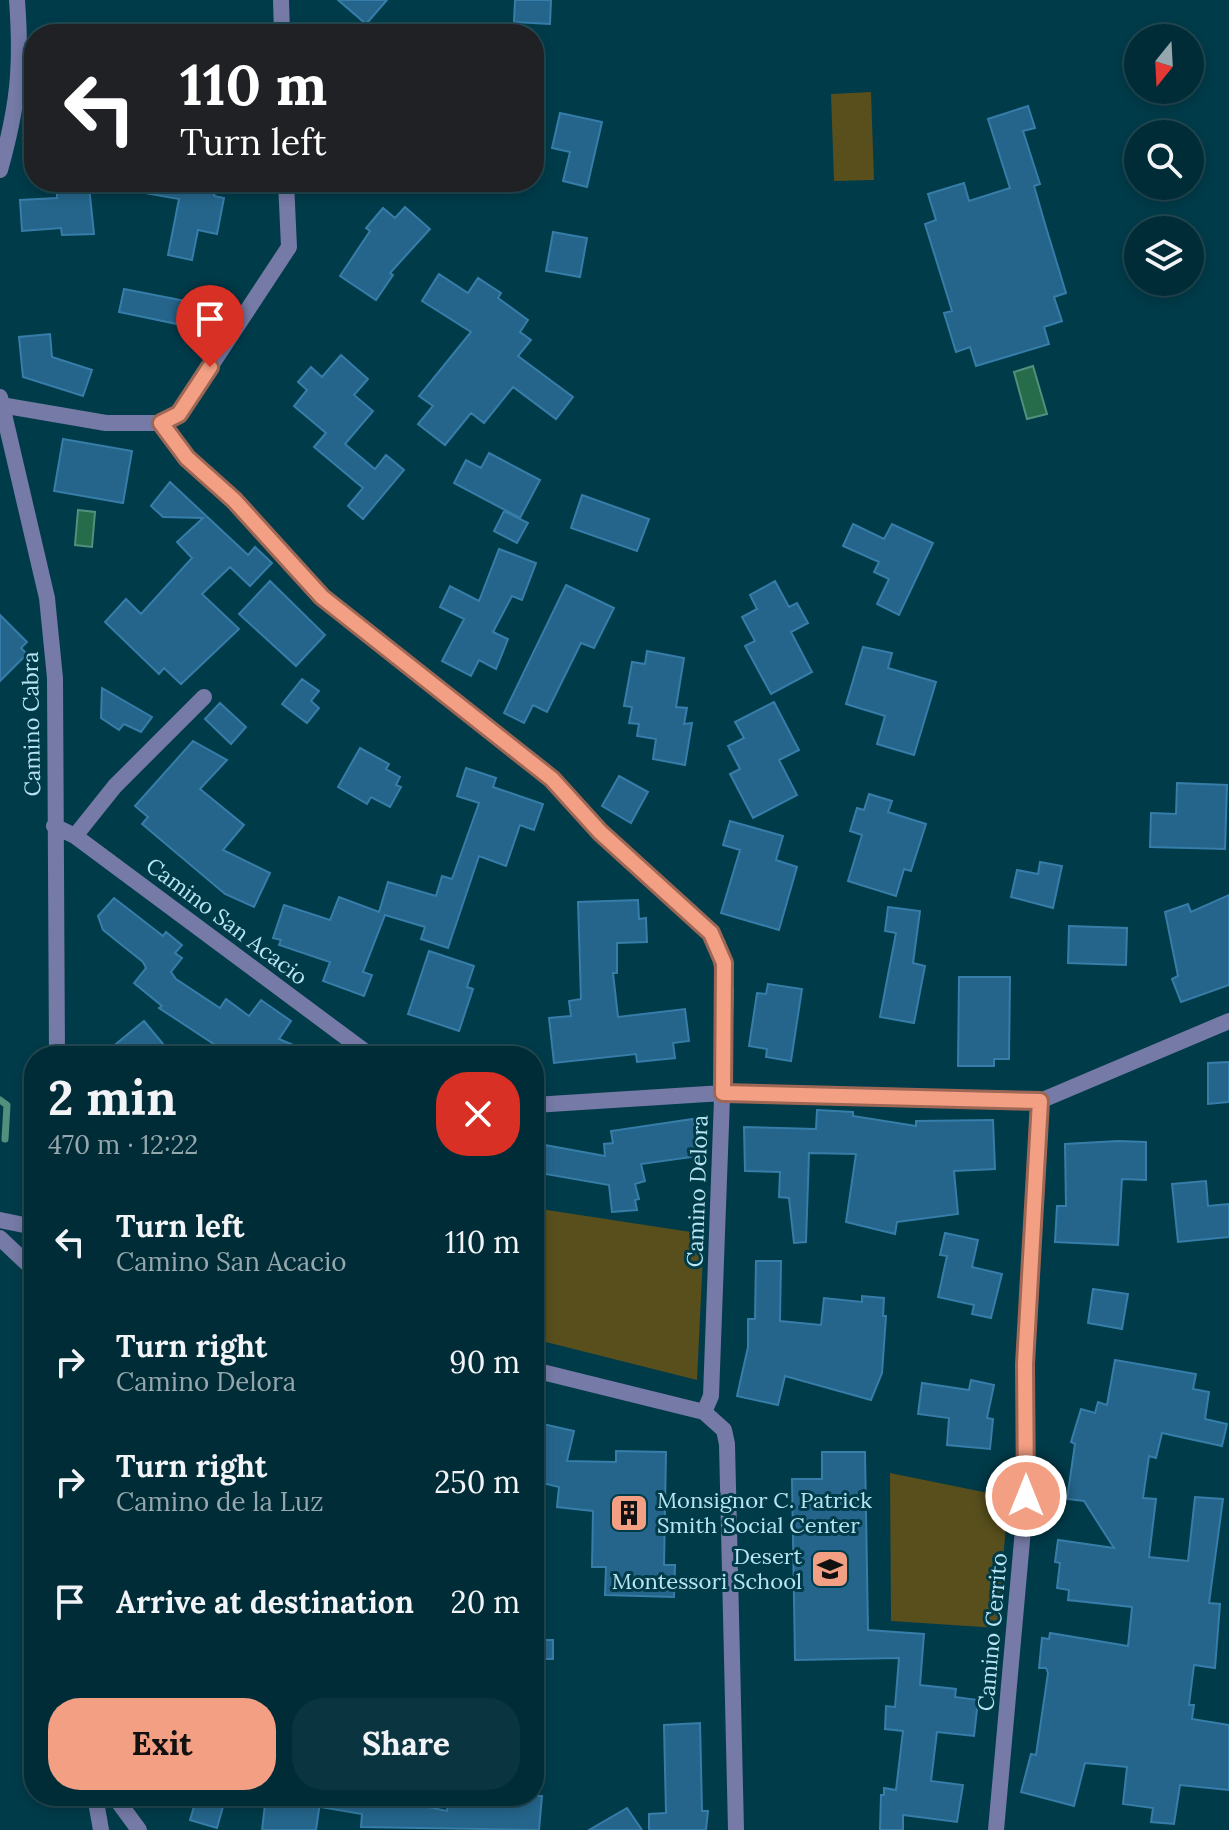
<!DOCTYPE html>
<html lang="en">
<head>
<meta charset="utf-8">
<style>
  body { margin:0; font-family:Lora,serif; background:#0a343f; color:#f1f3f6; height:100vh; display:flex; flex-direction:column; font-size:30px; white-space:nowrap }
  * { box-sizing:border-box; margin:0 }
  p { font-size:26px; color:#95a7ad }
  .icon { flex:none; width:44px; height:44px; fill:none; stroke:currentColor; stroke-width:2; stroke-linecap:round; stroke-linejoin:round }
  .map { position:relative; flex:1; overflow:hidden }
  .sheet { position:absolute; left:24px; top:1046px; width:520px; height:760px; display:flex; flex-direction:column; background:#002c37; border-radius:32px; box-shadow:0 4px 12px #0003,0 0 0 2px #224852 }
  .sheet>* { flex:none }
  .banner { position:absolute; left:24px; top:24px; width:520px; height:168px; border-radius:32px; box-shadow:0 4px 12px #0003,0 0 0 2px #224852; background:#202124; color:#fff; overflow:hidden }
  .needle { width:52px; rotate:198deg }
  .fabs { position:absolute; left:1124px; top:24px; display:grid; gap:16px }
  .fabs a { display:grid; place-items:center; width:80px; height:80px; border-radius:50%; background:#002c37; box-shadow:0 4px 12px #0003,0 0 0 2px #224852; font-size:40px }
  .pin { position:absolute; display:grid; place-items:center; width:68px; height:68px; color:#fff; margin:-82px -34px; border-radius:50% 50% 50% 0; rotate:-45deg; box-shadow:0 0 8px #0007 }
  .pin .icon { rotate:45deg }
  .me { position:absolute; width:88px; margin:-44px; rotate:0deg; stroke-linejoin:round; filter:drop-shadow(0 0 6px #0008) }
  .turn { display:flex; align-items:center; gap:28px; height:168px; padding:0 24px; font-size:36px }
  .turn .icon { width:104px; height:104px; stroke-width:2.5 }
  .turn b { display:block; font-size:56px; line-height:68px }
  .round { display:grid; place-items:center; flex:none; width:84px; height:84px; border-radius:32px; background:#0a343f }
  .overview { display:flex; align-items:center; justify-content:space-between; height:136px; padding:0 24px }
  h1 { font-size:48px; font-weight:700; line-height:60px }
  .primary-button { display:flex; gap:16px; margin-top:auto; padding:16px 24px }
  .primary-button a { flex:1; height:92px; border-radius:32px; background:#f39f83; color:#111; font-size:32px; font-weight:700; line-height:92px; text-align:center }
  .primary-button a+a { background:#0a343f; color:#f1f3f6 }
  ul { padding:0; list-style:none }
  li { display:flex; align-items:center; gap:24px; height:120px; padding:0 24px }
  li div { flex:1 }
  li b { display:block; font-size:30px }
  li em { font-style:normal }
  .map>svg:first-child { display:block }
</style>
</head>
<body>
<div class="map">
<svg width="1229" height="1830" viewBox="0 0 1229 1830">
  <rect width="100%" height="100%" fill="#003b49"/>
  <path fill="#584f1d" d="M871,92L874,180L834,181L831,94Z
    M534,1208L704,1234L697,1380L534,1339Z
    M890,1473L1008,1497L998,1628L891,1621Z"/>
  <path fill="#266c4b" stroke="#52907d" stroke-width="2" d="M1033,366L1047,414L1027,419L1014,372Z
    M78,510L95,512L92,547L75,545Z"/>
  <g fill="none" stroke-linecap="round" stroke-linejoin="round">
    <path stroke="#52907d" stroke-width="7" d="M0,1100L7,1105L5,1139"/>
  </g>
  <path fill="#25658b" stroke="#367da9" stroke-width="2" d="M338,0H387L366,24Z
    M515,0H551L550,24L514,22Z
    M1028,106L1035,128L1023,131L1040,184L1034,186L1045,224L1066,293L1054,297L1062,321L1044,327L1049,344L976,366L970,347L956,352L944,313L952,311L925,224L936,220L928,194L964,183L969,201L1010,188L988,119Z
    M560,113L602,122L587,187L563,181L570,152L552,148Z
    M140,182H217L214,196L224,198L217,234L198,230L192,260L168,255L179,199L139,192Z
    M89,186L94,234L62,235L61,228L22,231L20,200L57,198V189Z
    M405,207L430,229L390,273L393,275L376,300L340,276L370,231L366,228L383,208L395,218Z
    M553,232L587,238L580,277L546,271Z
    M439,274L468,293L478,278L501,293L498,298L528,320L520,332L531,340L518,356L573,397L556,419L513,387L484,423L471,413L445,445L418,424L433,406L419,396L471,332L422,301Z
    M124,289L206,305L201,329L119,312Z
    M50,334L52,357L92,370L83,396L23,377L19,337Z
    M341,355L368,379L354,395L373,411L345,444L375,469L386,455L404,470L363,519L348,506L363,488L314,447L326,433L294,406L307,390L298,382L311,367L322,377Z
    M63,439L132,451L123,503L54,491Z
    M489,453L540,480L520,518L454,483L466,460L481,468Z
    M170,482L248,555L255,547L272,563L250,586L230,567L202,594L239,629L181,684L164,668L159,674L105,622L126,599L141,614L192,558L177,542L203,518L163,517L151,506Z
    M582,495L649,519L637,551L571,528Z
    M504,511L528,523L517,543L494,531Z
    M853,524L884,539L892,524L933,543L899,615L877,604L889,579L874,572L879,562L843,546Z
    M499,549L536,563L522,600L512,596L493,632L508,639L496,669L479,660L471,676L442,661L464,619L440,607L450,586L479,601Z
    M270,581L325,635L296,666L239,614Z
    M775,581L789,607L797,603L808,623L791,632L812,672L771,694L745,646L755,641L742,617L757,609L750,595Z
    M566,585L614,608L594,648L581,643L547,712L533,705L524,723L504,713Z
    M0,615L27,642L21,648L27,654L0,681Z
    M863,647L892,653L888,668L936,682L914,755L877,744L885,716L846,704Z
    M647,651L684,658L676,707L687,708L684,724L692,723L685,765L653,759L656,739L637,736L639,724L629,723L632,707L624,706L632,662L645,664Z
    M302,679L319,691L311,701L319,708L307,723L282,704Z
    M102,688L152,717L141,732L124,724L119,730L101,718Z
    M774,702L799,750L779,760L797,795L753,818L730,774L740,769L728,746L744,738L735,722Z
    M220,703L246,727L231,744L205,719Z
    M193,741L227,760L200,789L244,825L223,850L270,873L254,907L225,894L142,824L148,817L135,806Z
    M360,748L389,764L386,769L400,777L396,785L401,787L390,807L371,797L367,804L338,787Z
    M466,768L496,778L493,787L543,804L534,830L520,825L506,866L479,856L448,948L421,939L425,927L385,915L363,972L372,975L364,996L323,981L330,962L279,945L281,940L273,938L284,905L330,920L339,897L379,912L388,882L436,896L442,876L452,879L479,803L457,796Z
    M619,776L648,792L631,823L602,806Z
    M1177,783L1227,785L1225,849L1150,847L1151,813L1176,814Z
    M869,794L892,801L888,812L926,824L911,871L904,869L896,896L848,881L862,835L850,831L857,808L864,810Z
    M730,821L783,836L776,860L797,867L779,930L721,913L740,850L723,845Z
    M1040,862L1062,866L1053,908L1011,897L1017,870L1038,874Z
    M1229,895V985L1181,1002L1172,979L1178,976L1165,912L1188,904L1191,912Z
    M114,898L163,936L166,932L182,945L175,953L182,958L171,972L176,979L220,1008L226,999L249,1016L261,1000L291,1021L279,1039L319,1056H232L159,1008L162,1006L134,983L146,968L143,962L103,930L98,916Z
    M638,900L639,919L646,918L647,942L617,943V973H613L618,1017L685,1009L689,1041L673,1043L675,1058L637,1062L636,1054L554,1063L549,1018L571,1016L569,1001L581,999L578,902Z
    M888,907L920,911L913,963L925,966L914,1023L880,1017L896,933L885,931Z
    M1069,926L1127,928L1126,965L1068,963Z
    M429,951L474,966L467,987L473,989L459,1031L408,1014Z
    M959,977H1010L1009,1059H994V1066H958Z
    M768,984L802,989L791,1061L766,1057L767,1049L749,1046L757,993L766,994Z
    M144,1021L173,1056H126L116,1044Z
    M1229,1062V1102L1208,1104V1063Z
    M817,1110L853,1112V1116L916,1126V1121L993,1120L995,1169L954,1171L958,1214L897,1222L895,1234L846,1222L856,1154L809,1153L806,1242L794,1243L789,1198L779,1197L780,1172L745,1171L744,1127L816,1129Z
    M693,1119L699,1156L641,1164L645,1181L635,1184L639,1199L635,1200L637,1210L612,1212L609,1185L534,1172V1143L605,1156L604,1144L613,1143L611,1131Z
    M1118,1141L1146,1142V1180L1122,1179L1118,1245L1055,1242L1057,1206H1066L1065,1144Z
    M1206,1181L1208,1206L1229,1204V1237L1178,1242L1172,1184Z
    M945,1233L978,1240L972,1267L1002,1274L991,1318L972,1314L974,1305L938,1297L947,1256L940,1255Z
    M756,1261H781L780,1321L821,1325L824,1298L862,1302V1296L884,1298L883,1316H886L882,1373L871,1400L785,1376L778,1405L737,1396L748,1347V1319H755Z
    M1093,1289L1128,1294L1122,1329L1088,1323Z
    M1115,1360L1196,1374L1193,1389L1209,1392L1205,1419L1227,1424L1222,1446L1162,1433L1156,1458L1149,1456L1143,1498L1156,1499L1149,1557L1188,1561L1195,1497L1223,1499L1209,1603L1220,1604L1215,1668L1194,1665L1189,1705H1194L1192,1719L1229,1725V1790L1180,1785L1174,1824L1151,1822L1153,1808L1123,1804L1127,1767L1085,1763L1074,1806L1021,1792L1031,1754L1036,1755L1048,1673L1046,1668H1039L1042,1638L1049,1639L1050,1633L1128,1646L1132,1607L1068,1600L1069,1590L1057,1588L1060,1563L1055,1562L1058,1540L1114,1548L1084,1501L1067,1499L1075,1444L1071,1442L1081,1409L1095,1413L1098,1402L1107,1405Z
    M971,1380L994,1385L987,1418L993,1419L990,1449L947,1445L949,1418L918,1414L922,1383L969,1390Z
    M534,1422L574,1431L567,1461L616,1462V1451L666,1452L664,1565H675L674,1597L605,1595L606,1567H592L593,1511L557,1507L559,1487L534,1481Z
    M822,1452H865L868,1630L924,1634L920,1685L956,1689L955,1697L978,1700L974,1736L937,1732L931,1781L963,1785L957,1822L903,1815V1830H880L881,1795H884V1788L896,1790L903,1731L885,1729L886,1706L895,1707L899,1658L795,1660L792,1479H822Z
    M534,1640H553V1659H534Z
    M700,1723L702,1811H708L706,1830H649V1814L666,1813L664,1725Z
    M197,1796H226L217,1828L190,1820Z
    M266,1796H321L316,1830H262Z
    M321,1796H377L447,1811L448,1796H542L539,1830L361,1827L362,1814L320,1807Z
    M627,1808L642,1830H589Z"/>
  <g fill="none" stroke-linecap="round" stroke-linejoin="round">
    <path stroke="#757aa6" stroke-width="16" d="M281,0L282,34
      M0,170C18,106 22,67 17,0
      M0,397L47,598L55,678L57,1056
      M1,405L106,423H161L187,458L234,500L322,597L552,779L600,832L696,917L718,944L726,990L711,1396L704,1412L724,1430L727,1444L736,1830
      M161,423L179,414L289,247L286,182
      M54,826L75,836L371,1056
      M75,836L115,786L204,697
      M534,1105L723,1093L1040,1101L1229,1021
      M0,1220L34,1227
      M0,1238L34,1270
      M534,1370L704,1412
      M95,1796L101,1830
      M114,1796L139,1830
      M996,1830L1026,1496L1025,1364L1040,1101"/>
  </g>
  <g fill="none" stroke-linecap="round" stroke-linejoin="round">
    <g stroke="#9e6755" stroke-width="20">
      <path id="route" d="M210,367L179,414L161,423L187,458L234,500L322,597L552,779L600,832L711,933L724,963L723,1093L1040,1101L1025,1364L1026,1496"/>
    </g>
    <use href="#route" stroke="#f39f83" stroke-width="14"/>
  </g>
  <defs>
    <g id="building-square" transform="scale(2)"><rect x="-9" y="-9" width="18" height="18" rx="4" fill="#f39f83" stroke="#003b49"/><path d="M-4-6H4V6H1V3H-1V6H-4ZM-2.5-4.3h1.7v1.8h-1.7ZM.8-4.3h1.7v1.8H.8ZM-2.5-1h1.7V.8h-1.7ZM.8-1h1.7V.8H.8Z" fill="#111"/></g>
    <g id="school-square" transform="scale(2)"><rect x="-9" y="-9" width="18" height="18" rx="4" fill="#f39f83" stroke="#003b49"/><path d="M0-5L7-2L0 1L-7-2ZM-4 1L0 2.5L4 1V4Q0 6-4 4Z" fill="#111"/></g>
  </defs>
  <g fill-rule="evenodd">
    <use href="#building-square" x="629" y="1513"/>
    <use href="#school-square" x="830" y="1569"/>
  </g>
  <g text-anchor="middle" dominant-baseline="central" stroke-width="6" stroke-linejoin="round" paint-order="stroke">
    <g font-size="22" fill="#b9e5f3" stroke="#003b49">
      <text transform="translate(31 724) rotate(-91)">Camino Cabra</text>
      <text transform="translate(227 921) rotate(37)">Camino San Acacio</text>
      <text transform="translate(697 1191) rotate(-88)">Camino Delora</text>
      <text transform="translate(992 1632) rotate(-85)">Camino Cerrito</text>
    </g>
    <g font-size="22" fill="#b9e5f3" stroke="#003b49" text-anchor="start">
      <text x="657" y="1500">Monsignor C. Patrick<tspan x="657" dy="25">Smith Social Center</tspan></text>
      <text x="802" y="1556" text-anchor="end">Desert<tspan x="802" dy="25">Montessori School</tspan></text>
    </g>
  </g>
</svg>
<div class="fabs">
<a><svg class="needle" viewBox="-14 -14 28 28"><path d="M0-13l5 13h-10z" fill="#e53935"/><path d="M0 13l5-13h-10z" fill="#95a7ad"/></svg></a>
<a><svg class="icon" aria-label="search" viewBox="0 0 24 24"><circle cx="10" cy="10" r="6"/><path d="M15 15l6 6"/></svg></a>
<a><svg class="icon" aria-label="layers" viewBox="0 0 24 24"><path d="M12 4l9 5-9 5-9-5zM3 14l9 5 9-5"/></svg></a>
</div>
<div class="pin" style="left:210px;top:367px;background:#d93025"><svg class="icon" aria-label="arrive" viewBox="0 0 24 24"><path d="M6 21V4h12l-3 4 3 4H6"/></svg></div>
<svg class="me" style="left:1026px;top:1496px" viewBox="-20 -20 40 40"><circle r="17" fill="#f39f83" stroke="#fff" stroke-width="3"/><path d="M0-11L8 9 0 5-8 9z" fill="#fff"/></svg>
<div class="banner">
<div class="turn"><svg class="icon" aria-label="left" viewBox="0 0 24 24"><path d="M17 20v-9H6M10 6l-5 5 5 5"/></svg><div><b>110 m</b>Turn left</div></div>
</div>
<section class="sheet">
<div class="overview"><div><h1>2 min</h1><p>470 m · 12:22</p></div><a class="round" style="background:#d93025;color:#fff"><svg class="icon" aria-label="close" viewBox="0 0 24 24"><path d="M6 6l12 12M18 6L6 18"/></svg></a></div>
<ul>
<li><svg class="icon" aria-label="left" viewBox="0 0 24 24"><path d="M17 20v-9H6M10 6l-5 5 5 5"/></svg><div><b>Turn left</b><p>Camino San Acacio</p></div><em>110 m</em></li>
<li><svg class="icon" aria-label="right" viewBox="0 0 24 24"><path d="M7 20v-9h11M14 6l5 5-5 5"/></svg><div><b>Turn right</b><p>Camino Delora</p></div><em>90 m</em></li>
<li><svg class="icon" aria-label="right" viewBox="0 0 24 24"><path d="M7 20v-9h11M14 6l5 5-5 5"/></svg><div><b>Turn right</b><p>Camino de la Luz</p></div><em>250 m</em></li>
<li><svg class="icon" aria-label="arrive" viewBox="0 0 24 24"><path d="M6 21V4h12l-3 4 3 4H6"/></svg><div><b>Arrive at destination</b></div><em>20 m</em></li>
</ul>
<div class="primary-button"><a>Exit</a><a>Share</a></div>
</section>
</div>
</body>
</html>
